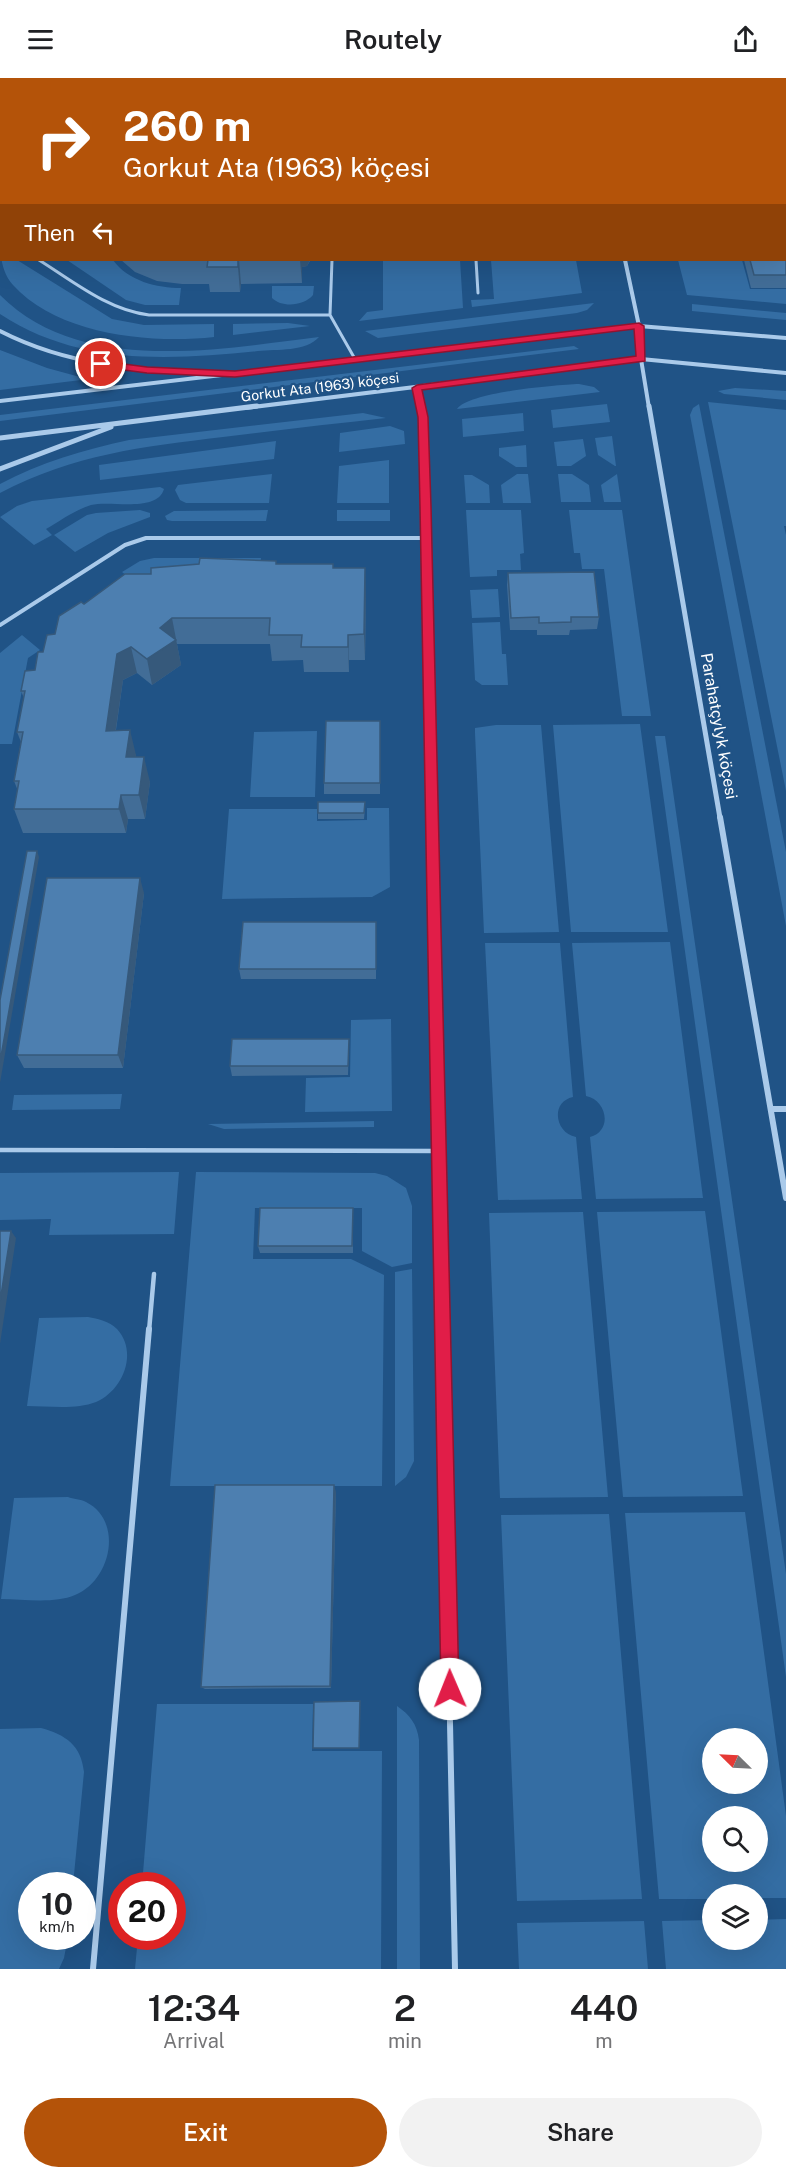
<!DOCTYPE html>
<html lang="en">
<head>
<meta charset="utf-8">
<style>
  body { margin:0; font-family:"Public Sans",sans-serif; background:#f2f2f2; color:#202124; height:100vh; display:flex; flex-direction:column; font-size:22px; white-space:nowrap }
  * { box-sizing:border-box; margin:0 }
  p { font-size:20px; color:#757577 }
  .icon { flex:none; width:33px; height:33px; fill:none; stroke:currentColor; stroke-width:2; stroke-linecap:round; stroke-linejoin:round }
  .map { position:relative; height:1891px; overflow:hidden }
  .side { display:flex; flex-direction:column; background:#fff; flex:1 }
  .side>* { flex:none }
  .top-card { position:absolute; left:0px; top:0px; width:786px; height:183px; box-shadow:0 6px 24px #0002; background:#b45309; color:#fff; overflow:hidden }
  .needle { width:39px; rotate:294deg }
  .tools { position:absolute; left:702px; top:1650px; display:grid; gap:12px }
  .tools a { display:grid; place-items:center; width:66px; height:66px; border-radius:50%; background:#fff; box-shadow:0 6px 24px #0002; font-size:30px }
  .speed { position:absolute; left:18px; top:1794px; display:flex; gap:12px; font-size:30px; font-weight:700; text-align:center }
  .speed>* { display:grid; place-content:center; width:78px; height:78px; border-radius:50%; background:#fff; box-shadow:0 6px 24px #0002; line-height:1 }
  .speed small { font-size:15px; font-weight:400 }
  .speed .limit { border:9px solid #d22; background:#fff; color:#111 }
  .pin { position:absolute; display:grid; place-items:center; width:51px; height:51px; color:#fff; margin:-26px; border:3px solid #fff; border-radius:50%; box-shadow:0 2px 6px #0007 }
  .me { position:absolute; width:66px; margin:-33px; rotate:359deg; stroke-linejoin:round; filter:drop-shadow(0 0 4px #0008) }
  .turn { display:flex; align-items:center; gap:21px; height:126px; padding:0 24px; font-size:27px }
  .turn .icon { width:78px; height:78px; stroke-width:2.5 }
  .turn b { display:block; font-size:42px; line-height:51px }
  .then { display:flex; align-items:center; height:57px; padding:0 24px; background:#0003; gap:12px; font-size:22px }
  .eta { display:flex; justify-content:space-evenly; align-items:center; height:102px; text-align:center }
  .eta b { font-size:36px; font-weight:600; line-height:42px }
  .primary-button { display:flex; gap:12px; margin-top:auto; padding:12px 24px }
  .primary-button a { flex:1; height:69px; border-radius:36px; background:#b45309; color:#fff; font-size:24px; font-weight:600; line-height:69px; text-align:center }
  .primary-button a+a { background:#f2f2f2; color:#202124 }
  header { display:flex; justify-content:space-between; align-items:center; height:78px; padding:0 24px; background:#fff; font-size:27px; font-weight:600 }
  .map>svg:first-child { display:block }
</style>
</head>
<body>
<header><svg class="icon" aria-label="menu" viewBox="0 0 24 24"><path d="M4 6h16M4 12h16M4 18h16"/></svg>Routely<svg class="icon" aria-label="share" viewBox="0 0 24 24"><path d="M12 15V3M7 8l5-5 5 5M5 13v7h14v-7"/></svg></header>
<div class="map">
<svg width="786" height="1891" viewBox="0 0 786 1891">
  <rect width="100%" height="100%" fill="#205386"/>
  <path fill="#346da3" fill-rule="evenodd" d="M1,166L2,182H17L112,241L144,247L214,246V259C151,266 58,257 13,207C3,196 0,181 1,166Z
    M67,182H113C128,203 157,210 181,210L179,227H145L126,222Z
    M383,182H460L463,230L359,243L367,234L383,232Z
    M491,182H576L582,215L472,229L471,222L494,221Z
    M678,182H742L750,211H786V226L687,217Z
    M272,208H314L313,217C304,228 282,230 272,220Z
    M0,217C80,298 219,271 319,259C306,274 277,271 258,273C169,282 79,288 0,236Z
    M594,225L587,232L577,235L378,260L365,253Z
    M692,226L786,235V242L692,233Z
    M288,245L310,248L233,257V246Z
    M574,268L579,271L0,343V337Z
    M0,272L47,290L80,299L81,302L0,312Z
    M579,306L594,309L600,314L457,331C469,314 555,307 579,306Z
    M735,310L786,313V322L724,316L718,313Z
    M708,324L786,332V448H784L786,457V713Z
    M607,326L610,344L553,350L551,332Z
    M699,326L786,774V848L690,337L693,330Z
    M363,335L386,340C332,346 278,352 223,359C141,369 75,376 0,415V406C41,384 84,372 129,362Z
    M523,335L524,353L463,359L462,341Z
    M390,348L404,353L405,366L339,374L340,355Z
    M612,358L616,388H615L598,377L595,360Z
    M583,361L586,378L571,388H557L554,364Z
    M276,363L274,381L100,402L99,387Z
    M526,367L527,389H516L499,378V370Z
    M389,382V425H337L339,388Z
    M272,396L269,425H186L180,422L175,412L178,407Z
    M517,396H528L531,425H503L501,407Z
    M558,396H572L589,407L591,424H561Z
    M617,396L621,424H604L601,407Z
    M464,397H472L489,407L490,425H466Z
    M160,409L164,411C157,435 111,422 91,427C75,432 60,443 46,451L52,457L34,467L0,439L17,428L32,423Z
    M140,432L150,435V439L108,455L75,474L54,457L87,437L96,435Z
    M268,432L266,443H172L167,442L165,438L174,433Z
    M337,432H390V443H337Z
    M466,432H521L524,475L520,476L521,492H497V498L470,499Z
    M569,432H622L651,638H622L604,491H582L580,475H574Z
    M154,480H261L259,500L140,508L122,494L140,483Z
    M498,511L500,539L472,540L470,512Z
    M500,544L502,576H506L508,607H482L475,602L472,545Z
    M22,557L40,572L28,580L12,666H0V575Z
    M640,646L668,854H571L553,647Z
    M496,647H541L559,854L484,855L475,655V650Z
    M317,653L315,719H250L254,654Z
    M655,658H665L786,1496V1599Z
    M367,730H389L390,809L372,819L222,821L229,731H317V743L367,742Z
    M670,864L703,1120L596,1121L590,1059C613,1053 607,1022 586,1018L572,865Z
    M485,865H560L573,1019C550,1024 555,1055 576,1059L582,1121L498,1122Z
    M391,941L392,1033L305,1034L306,1000L350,999L351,942Z
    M122,1016L120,1031L12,1032L14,1017Z
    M374,1043V1049L224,1051L208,1046Z
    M179,1094L174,1156L49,1157L51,1141L0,1142V1095Z
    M196,1094L375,1095L387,1098L406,1110L412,1128V1185L392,1189L362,1173V1130H255L253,1181H351L384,1197L382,1408H170Z
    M705,1133L743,1418L623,1419L597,1134Z
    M583,1134L608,1419L500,1420L489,1135Z
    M412,1191L414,1383L406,1399L395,1408V1194Z
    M88,1239C98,1241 109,1243 117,1251C139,1275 122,1313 96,1324C76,1332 48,1328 27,1328L39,1240Z
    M68,1419C73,1421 81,1421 86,1424C124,1443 111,1503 75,1517C54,1526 23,1521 1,1521L14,1420Z
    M745,1434L786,1738V1820H758V1816H712V1821H659L625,1435ZM712,1660H758V1706H712ZM712,1738H758V1784H712Z
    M609,1436L642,1821L517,1823L501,1437Z
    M157,1626H313L312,1673H382L381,1891H135L138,1859L172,1858V1808L142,1807Z
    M397,1628C410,1637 417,1646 419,1662L420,1891H397Z
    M41,1650C66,1657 81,1667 84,1694L73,1807L32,1808V1858L68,1859L64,1880L59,1891H0V1651Z
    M786,1841V1891H666L662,1843L712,1842V1862H758V1842Z
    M644,1843L648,1891H519L517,1845Z"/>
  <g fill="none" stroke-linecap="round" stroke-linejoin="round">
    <path stroke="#aacaea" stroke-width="3" d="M39,182C74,204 108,232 149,237H330
      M332,182L330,237L355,281
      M476,182L478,215
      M417,310L421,330"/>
    <path stroke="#aacaea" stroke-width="4" d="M421,328L426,428L432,740
      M0,547L125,467L146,460H426"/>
    <path stroke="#aacaea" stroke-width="4.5" d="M432,739L442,1253
      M0,1072L439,1073
      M149,1253L154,1196"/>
    <path stroke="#aacaea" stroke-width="6" d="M442,1251L455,1891
      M93,1891L149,1251"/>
    <path stroke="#aacaea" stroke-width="4" d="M625,182L639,248L641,281L649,330
      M0,253C70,289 140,292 217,295
      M0,323L639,248L786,260
      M245,330L641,281L786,295"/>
    <path stroke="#aacaea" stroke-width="5" d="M649,328L720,740
      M0,360L257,328
      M0,391L111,349"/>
    <path stroke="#aacaea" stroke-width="6" d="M720,739L786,1120
      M771,1031H786"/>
  </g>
  <path fill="#426d97" d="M784,92L786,97V122L785,126Z
    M786,175V210H751L744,182H784Z
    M121,182H310V183L307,188L302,189V205L241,206L240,214H210L209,206H182L157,203L135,194Z
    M276,483V486L333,490L366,516L365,582H349V594H304L303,582L272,583L270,566H177L181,587L152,607L137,595L123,602L116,652L136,677V679L150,704L145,741H128L126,755H23L14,731L18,713L14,703L21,664L17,654L24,620L21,613L35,592L43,574L55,556L84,526L151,496Z
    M508,495L599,539L597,551L570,552L569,557H537V552H510L507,507Z
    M380,643V716H324V705Z
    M365,730L364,741H318V735Z
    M144,815L123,990H24L17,977Z
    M376,844V901H241L239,891Z
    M349,961L348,997L232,998L230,988Z
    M353,1137V1175H260L258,1168Z
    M336,1414L331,1610L205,1611L201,1609Z"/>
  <path fill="#36597b" d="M239,182L241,206L240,214L238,189Z
    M300,182H310L307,188L302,189V205Z
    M365,490L366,516L365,582L364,556Z
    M172,540L181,587L152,607L147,581L160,550Z
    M348,557L349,582V594L348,569Z
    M131,569L137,595L123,602L112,677L106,653L117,576Z
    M130,652L136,677L132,704L126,679Z
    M144,679L150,704L145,741L139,717Z
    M121,717L128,741L126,755L119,731Z
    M37,773L39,779L0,1005V984Z
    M140,800L144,815L123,990L118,977Z
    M11,1153L16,1160L0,1266V1224Z
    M334,1407L336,1414L331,1610L330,1608Z"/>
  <path fill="#4d7fb0" stroke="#36597b" stroke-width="1.5" d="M119,0H181V2H119Z
    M784,8H786V21L784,22Z
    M784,92L786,97V108H784Z
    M784,175H786V197H754L750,182H784Z
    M208,182H238V189H207Z
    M200,480L276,483V486H333V490H365L364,556L348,557V569H301L302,557H269L270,540H172L160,550L176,562L147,581L131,569L117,576L106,653L130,652L126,679H144L139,717H121L119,731H14L19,703H14L23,654H17L25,613H21L25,593L35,592L38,574H43L47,557L55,556L59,538L81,524L84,526L125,496H151V490L199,486Z
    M594,494L599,539H571V544L539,545V539L511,540L508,495Z
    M326,643H380V705H324Z
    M318,724H365L364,735H318Z
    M27,773H37L0,984V922Z
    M47,800H140L118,977H17Z
    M243,844H376V891H239Z
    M232,961H349L348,988H230Z
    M260,1130H353L352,1168H258Z
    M0,1153H11L0,1224Z
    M215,1407H334L330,1608L201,1609Z
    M360,1623L359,1670H313L314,1624Z"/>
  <path fill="#e11d48" stroke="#92132f" stroke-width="1.5" d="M639,245L644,248L645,283L422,312L428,339L431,428L459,1611L456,1617L450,1620L443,1617L441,1611L420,428L418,339L412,310L417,307L636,278L634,251L235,299L147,295L101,289L96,286L101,283L147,289L235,293Z"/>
  <g text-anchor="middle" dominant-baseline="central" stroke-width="4.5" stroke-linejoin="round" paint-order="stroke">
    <g font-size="14" fill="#fff" stroke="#205386">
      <text transform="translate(320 309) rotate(-7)">Gorkut Ata (1963) köçesi</text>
    </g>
    <g font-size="16" fill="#fff" stroke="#205386">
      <text transform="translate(719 648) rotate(80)">Parahatçylyk köçesi</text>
    </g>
  </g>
</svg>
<div class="tools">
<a><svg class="needle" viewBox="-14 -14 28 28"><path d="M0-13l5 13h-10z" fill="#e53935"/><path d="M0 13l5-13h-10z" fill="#757577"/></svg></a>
<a><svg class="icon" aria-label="search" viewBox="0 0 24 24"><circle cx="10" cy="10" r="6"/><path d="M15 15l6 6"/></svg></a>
<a><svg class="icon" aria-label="layers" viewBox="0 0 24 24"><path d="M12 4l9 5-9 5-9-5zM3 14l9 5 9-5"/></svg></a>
</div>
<div class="speed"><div>10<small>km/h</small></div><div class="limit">20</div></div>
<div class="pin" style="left:101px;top:286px;background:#d93025"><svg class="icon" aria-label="arrive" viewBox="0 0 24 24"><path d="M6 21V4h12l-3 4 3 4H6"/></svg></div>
<svg class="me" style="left:450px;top:1611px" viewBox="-20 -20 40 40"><circle r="19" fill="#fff"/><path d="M0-13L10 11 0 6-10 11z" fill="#e11d48"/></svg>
<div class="top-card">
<div class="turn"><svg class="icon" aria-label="right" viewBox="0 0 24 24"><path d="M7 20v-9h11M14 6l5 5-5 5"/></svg><div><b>260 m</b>Gorkut Ata (1963) köçesi</div></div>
<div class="then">Then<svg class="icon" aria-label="left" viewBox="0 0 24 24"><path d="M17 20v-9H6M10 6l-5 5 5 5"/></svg></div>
</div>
</div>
<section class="side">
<div class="eta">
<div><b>12:34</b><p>Arrival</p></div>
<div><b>2</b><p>min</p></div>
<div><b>440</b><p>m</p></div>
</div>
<div class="primary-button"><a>Exit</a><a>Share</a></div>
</section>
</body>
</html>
